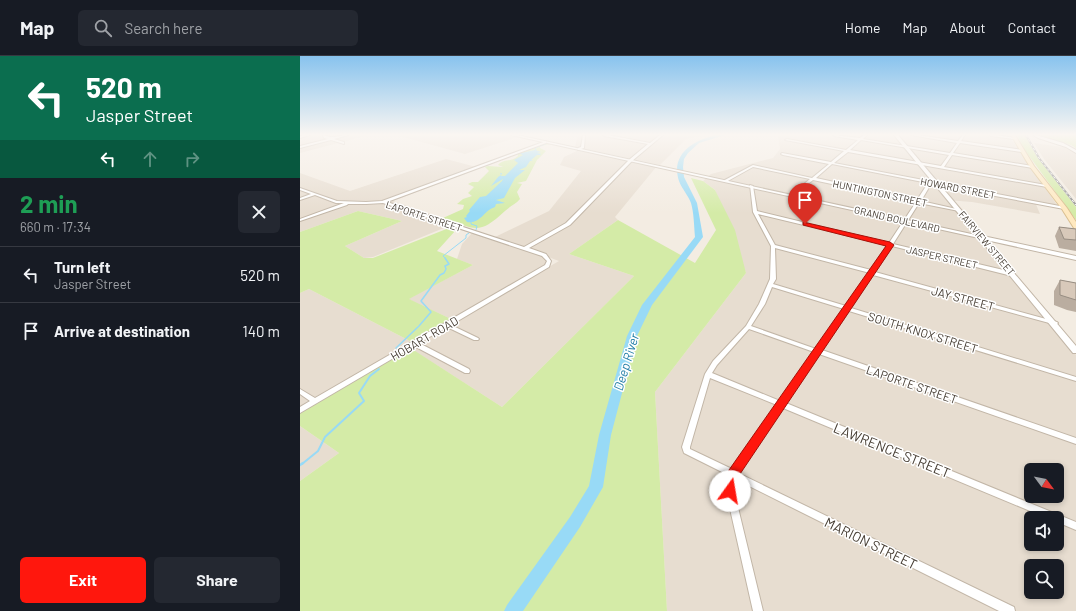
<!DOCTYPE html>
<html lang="en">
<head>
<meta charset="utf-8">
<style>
  body { margin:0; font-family:Barlow,sans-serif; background:#242831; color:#f1f3f6; height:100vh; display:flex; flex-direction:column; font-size:15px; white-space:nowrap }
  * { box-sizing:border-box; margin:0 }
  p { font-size:13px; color:#9ea1a6 }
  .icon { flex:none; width:22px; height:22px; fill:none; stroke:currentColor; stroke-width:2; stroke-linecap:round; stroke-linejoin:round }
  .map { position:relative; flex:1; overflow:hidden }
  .panel { display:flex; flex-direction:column; background:#171b24; width:300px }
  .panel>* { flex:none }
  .banner { background:#0b6e4f; color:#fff; overflow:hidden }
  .needle { width:26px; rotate:122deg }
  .tools { position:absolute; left:724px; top:407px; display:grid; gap:8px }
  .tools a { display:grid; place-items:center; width:40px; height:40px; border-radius:6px; background:#171b24; box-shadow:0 2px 6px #0003; font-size:20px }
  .pin { position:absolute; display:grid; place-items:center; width:34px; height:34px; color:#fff; margin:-41px -17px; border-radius:50% 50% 50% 0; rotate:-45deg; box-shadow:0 0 4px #0007 }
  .pin .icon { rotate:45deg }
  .me { position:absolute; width:44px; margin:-22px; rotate:13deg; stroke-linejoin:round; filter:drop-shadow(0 0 3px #0008) }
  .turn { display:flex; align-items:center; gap:14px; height:84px; padding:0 20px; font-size:18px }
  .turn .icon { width:52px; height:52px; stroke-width:2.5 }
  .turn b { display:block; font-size:28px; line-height:34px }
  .lanes { display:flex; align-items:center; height:38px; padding:0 20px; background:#0003; justify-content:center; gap:20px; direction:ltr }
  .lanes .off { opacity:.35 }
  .round { display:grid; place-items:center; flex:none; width:42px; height:42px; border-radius:6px; background:#242831 }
  .summary { display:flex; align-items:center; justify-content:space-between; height:68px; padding:0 20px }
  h1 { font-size:24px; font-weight:700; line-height:30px; color:#1e9e55 }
  .primary-button { display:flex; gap:8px; margin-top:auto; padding:8px 20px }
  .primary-button a { flex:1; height:46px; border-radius:6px; background:#ff170d; color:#fff; font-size:16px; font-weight:700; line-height:46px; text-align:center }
  .primary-button a+a { background:#242831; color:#f1f3f6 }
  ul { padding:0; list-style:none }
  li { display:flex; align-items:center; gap:12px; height:56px; padding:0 20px; border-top:1px solid #363941 }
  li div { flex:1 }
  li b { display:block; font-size:15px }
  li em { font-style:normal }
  header { display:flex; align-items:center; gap:24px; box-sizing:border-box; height:56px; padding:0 20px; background:#171b24; border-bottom:1px solid #363941 }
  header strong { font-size:19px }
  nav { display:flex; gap:22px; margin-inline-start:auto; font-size:14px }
  .search { width:280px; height:36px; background:#242831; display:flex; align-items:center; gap:10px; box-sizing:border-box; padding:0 14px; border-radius:6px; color:#9ea1a6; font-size:15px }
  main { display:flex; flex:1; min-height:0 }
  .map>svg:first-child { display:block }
</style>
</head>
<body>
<header>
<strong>Map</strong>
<div class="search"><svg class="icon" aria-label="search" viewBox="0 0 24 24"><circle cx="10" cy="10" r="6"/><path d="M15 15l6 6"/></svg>Search here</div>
<nav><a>Home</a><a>Map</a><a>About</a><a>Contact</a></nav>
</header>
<main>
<section class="panel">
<div class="banner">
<div class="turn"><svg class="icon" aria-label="left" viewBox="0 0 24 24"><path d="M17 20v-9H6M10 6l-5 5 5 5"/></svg><div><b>520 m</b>Jasper Street</div></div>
<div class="lanes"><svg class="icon" aria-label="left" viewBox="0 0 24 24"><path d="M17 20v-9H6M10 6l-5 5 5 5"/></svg><svg class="icon off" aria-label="ahead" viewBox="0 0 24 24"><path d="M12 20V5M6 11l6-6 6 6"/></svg><svg class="icon off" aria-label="right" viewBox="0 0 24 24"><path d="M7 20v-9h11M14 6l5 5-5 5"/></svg></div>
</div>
<div class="summary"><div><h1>2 min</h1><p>660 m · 17:34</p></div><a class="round"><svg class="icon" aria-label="close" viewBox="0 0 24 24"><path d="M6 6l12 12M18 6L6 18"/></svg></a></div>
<ul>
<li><svg class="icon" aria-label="left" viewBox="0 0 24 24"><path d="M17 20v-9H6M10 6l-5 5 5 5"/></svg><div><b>Turn left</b><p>Jasper Street</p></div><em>520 m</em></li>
<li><svg class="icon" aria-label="arrive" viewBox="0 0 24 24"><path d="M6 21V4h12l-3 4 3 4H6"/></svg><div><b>Arrive at destination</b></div><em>140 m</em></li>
</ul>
<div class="primary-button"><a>Exit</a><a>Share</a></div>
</section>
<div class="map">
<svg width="776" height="555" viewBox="0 0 776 555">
  <rect width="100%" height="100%" fill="#f3ece2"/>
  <path fill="#e7ddd0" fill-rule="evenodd" d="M0,79H69L0,97Z
    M96,79H221L218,81L165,98Z
    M278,79H404L386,83L360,109L275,91Z
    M478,79H711L712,84L757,149L735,146L740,158L672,146L647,144L776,299V555H367L355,336L446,217L415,134L403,125L411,118L473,102L480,93ZM731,414H757V440H731ZM731,462H757V488H731ZM731,510H757V536H731Z
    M734,87L776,93V143L744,103Z
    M279,94L357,110L315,161L318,164L269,198L334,220L202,351L110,292L259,205L195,181L249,155L281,115L260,109L264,101Z
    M146,103L180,112L93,145L156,167L73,201L64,202L45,190L102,165L58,155L0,176V117L50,135Z
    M173,176L243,200L247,205L246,210L151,263L108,243L173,209L157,203L162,188Z
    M9,233L112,286L0,353V237Z
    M0,370L39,397L0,425Z"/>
  <path fill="#d4eba7" d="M717,79H725L737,101L776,151V164L724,93Z
    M739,79H776V92C766,84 749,87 739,79Z
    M245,87L251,88L240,90V92L246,95L237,104L226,125L217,127L222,128L217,136L220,143C216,148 210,150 205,155C178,180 176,173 143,162L163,153L164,149L157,148L163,143L172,140L168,137L174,131L168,128L172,126H178L189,115L185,111L188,110L203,111L198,109C204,102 210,107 218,100L217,97Z
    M391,122L403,125L415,134L435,174L446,217L355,336L367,555H0V425L39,397L0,370V354L109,291L202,351L334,220L269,198L318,164L395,207L416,174Z
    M58,155L102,165L45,190L64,202H73L149,172L156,174L137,195L173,209L109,243L151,263L112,286L9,233L0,237V176Z"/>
  <path fill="#98daf6" d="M235,94L241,96L237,97L241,98L240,99H237L231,104L233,105H230L226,111L219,114H225L215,122L204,142L196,144L205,147L196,148L195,151C184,154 181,168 167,166L164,162L167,161L166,160L170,155L169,154L180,141L186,140L202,125L203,123L191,130L198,121L201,119L200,117H202L201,120H205L218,107L214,104L223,99L220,98L221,97Z"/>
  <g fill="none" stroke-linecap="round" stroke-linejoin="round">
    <path stroke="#98daf6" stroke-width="1" d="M236,94L235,92L246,88
      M171,166V168L177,170L176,174
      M146,203L143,200L166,182V179L169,177"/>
    <path stroke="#98daf6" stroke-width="1.5" d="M96,292L119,270L131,256L121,245L140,219L144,217L146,213L145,210L149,208L145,202"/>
    <path stroke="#98daf6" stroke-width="2" d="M2,408L18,395L25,381L64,345L59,337L70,320L79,313"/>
    <path stroke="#98daf6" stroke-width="2.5" d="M0,409L3,407"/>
    <path fill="#98daf6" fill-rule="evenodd" d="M416,79H425L399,87L388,97L384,103L383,111L384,121L397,147L403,181L352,249L337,280L311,379L303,431L280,471L223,555H204L207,549L270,461L289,430L299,379L327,280L342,249L395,181C394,170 394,157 391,147C388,139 382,133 379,125C370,98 394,84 416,79Z"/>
    <g stroke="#c2b6a7" stroke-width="2">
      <path id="minor" d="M6,79H10L0,82V80Z
        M23,79H25L26,80C34,83 41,79 48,79L34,83L44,86V88L31,84L0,92V90L28,83L24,82Z
        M283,79H285L284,92L278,94V92L281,91Z
        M303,79H308L350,87L360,79H363L332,105L270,169L229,192L246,198L251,205L249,211L151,269L178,282L179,283L178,284H174L147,271L119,287L169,313L170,315L169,317H165L114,290L0,357V351L10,345L0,338V333L15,342L245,209L247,205L242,200L83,147L66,148H48L47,149L0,165V163L44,147H36L15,139L0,144V142L11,138L0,134V132L37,145L66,146L82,145L246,85V87L87,146L224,191L266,167L330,103L348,88L304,80Z
        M533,79L560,82L564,79H567L563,83L650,97L657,87L611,79H617L658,85L663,79H665L661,85L723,94L724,95L722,96L660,87L653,97L732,110L734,111L733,112L652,99L644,111L746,129L748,130L747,131L548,96L534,107L765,151L766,152L764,153L631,128L621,145L661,154L659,155L619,147L593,188L712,216L715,218L712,220L592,190L575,216L757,266L758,267L757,268H753L573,219L551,252L776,321V325L549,255L522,294L776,382V388L519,298L486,347L776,466V474L757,466V462H747L483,352L438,417L714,551L715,555H699L435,423L434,425V435L463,555H453L426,435V425L428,419L384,397L382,391L405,318L413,305L446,270L459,248L470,223L471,190L453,156L450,129L453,130L457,155L589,187L616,146L513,124L493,140L491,139L492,138L510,123L453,111L426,126L423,125L453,109L512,122L529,108L483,99L481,98L482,97L531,106L544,95L485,84L487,83L546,94L558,84L534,80ZM561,84L649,99L641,110L550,94ZM532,108L628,127L617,144L516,122ZM458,158L587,189L571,214L475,189ZM475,192L570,217L546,250L473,228L476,223ZM472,231L544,253L516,293L451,270L465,248ZM449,273L514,296L480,345L412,317L417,309ZM410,322L477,349L432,413L390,393V391Z
        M690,79H696L715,82L714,83L691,80Z
        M733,79H736L763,87L776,94V97L766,91L738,82Z"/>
    </g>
    <g stroke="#c2b6a7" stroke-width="2">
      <path id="tertiary" d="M211,79H217L676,179L594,79H598L683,180L776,200V204L686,184L776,290V297H773L679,182Z"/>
    </g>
    <g stroke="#dabf90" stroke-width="2">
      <path id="secondary" d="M711,79H715L734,110L767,152L776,166V173L774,172L762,153L730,111Z"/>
    </g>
    <use href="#minor" fill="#fff" fill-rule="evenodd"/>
    <use href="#tertiary" fill="#fff" fill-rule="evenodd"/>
    <use href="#secondary" fill="#ffe9c0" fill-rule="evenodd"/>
    <g stroke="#949494" stroke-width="2">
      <path id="rail" d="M726,79L739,102L776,149"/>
    </g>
    <use href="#rail" stroke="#fff" stroke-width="1" stroke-dasharray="2.5" stroke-linecap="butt"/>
  </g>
  <path fill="#baada0" d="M759,171L776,173V195L759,192L755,180Z
    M760,224L776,227V256L767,254L754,249V235Z"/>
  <path fill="#d8c9ba" stroke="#978d82" d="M759,171L776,173V184L764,183Z
    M760,224L776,227V244L760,239Z"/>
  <linearGradient id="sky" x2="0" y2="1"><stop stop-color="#88c3ee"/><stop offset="0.5" stop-color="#faf6f2"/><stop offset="1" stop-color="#faf6f2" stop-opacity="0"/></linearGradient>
  <rect width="776" height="157" fill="url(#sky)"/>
  <path fill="#ff170d" stroke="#a60f08" d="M503,166L590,186L594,189L438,421C435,427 437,433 434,439L430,440L425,439C421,430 424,423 429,414L586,190L503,169Z"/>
  <g text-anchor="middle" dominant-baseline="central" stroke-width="3" stroke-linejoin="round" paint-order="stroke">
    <g font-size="10" fill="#453c32" stroke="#fff">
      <text transform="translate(658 132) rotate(11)">HOWARD STREET</text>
      <text transform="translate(580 137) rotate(12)">HUNTINGTON STREET</text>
      <text transform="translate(124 160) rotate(18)">LAPORTE STREET</text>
      <text transform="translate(597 163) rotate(13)">GRAND BOULEVARD</text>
      <text transform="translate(687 187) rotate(50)">FAIRVIEW STREET</text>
      <text transform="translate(642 201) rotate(13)">JASPER STREET</text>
    </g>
    <g font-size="12" fill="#453c32" stroke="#fff">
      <text transform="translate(663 242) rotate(15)">JAY STREET</text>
      <text transform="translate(623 276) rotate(17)">SOUTH KNOX STREET</text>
      <text transform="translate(124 282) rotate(-30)">HOBART ROAD</text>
      <text transform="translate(612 328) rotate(19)">LAPORTE STREET</text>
    </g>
    <g font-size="13" font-style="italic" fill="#227ea7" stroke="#fff">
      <text transform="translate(326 306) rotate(-73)">Deep River</text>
    </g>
    <g font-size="14" fill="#453c32" stroke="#fff">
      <text transform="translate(592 394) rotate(22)">LAWRENCE STREET</text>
      <text transform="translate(571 487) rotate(26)">MARION STREET</text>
    </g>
  </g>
</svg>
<div class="tools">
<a><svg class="needle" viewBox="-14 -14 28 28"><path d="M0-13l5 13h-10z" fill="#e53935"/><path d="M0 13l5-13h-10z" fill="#9ea1a6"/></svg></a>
<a><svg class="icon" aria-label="sound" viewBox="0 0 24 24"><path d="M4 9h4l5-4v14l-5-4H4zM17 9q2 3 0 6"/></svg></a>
<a><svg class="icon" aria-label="search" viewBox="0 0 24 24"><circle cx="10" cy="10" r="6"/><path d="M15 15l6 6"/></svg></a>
</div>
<div class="pin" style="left:505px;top:168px;background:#d93025"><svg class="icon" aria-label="arrive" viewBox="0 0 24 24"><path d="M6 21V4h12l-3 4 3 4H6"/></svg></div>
<svg class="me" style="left:430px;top:435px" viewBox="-20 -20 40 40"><circle r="19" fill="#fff"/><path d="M0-13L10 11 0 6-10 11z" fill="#ff170d"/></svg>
</div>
</main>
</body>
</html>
